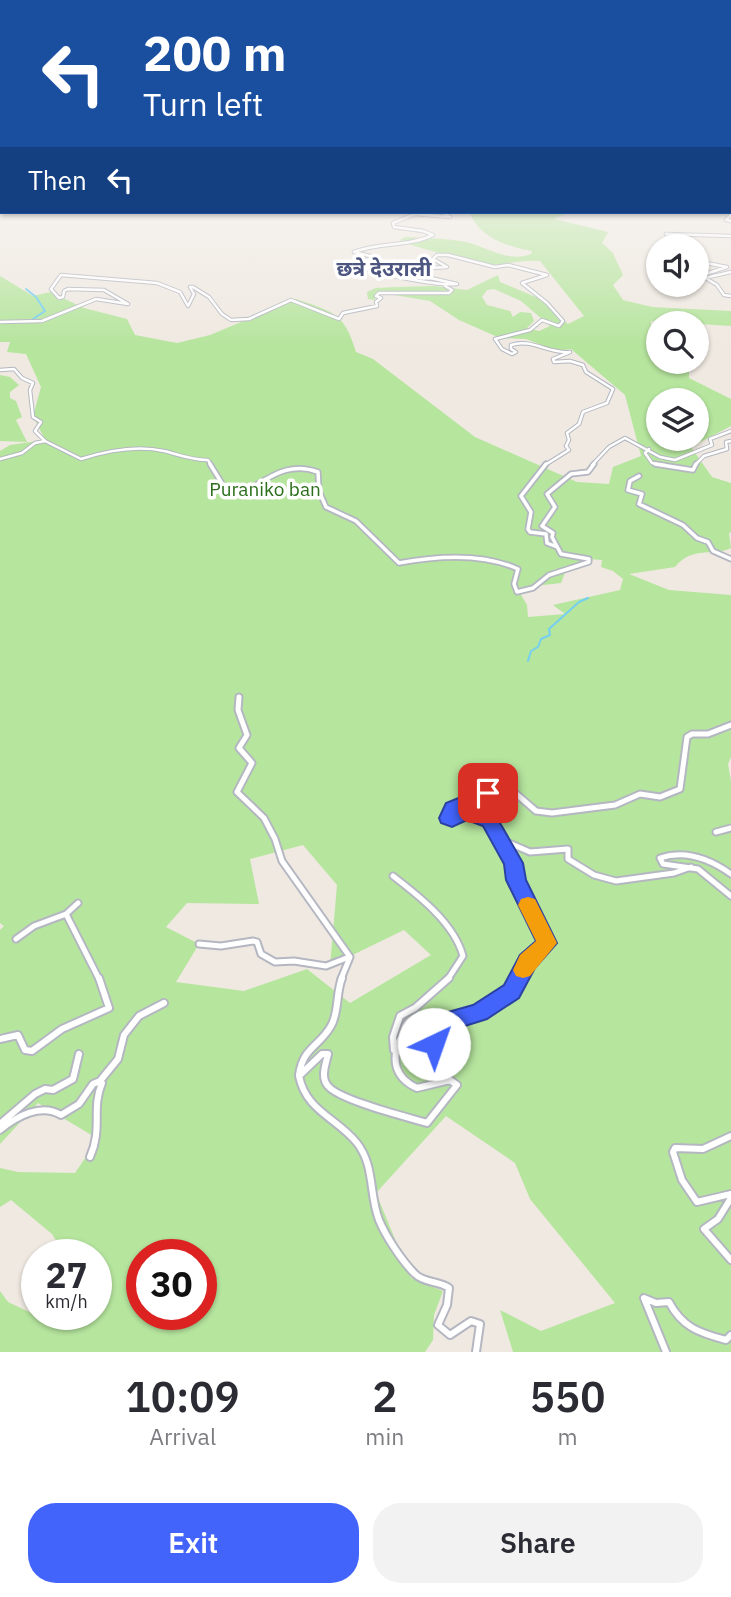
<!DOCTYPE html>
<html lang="en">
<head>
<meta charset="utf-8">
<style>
  body { margin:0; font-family:"IBM Plex Sans","Noto Sans Devanagari",sans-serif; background:#f2f2f3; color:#2b2b33; height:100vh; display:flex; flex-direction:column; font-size:26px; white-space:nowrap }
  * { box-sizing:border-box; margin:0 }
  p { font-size:23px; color:#7c7c81 }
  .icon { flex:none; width:38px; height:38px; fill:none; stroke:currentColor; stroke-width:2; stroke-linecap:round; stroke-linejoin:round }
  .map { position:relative; height:1352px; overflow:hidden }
  .drawer { display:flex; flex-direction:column; background:#fff; flex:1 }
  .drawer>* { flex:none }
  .top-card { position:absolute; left:0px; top:0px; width:732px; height:214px; box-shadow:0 2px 5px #0004; background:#1a4fa0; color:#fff; overflow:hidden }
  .buttons { position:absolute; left:646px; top:234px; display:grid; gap:14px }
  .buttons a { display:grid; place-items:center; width:63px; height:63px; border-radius:50%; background:#fff; box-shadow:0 2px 5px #0004; font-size:35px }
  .speed { position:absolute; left:21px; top:1239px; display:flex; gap:14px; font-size:35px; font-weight:700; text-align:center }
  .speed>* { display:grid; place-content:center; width:91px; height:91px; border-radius:50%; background:#fff; box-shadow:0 2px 5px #0004; line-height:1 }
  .speed small { font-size:18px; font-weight:400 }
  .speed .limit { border:10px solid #d22; background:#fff; color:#111 }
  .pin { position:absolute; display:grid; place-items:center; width:60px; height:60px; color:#fff; margin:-30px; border-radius:14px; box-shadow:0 4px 10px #0006 }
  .me { position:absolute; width:77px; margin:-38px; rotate:42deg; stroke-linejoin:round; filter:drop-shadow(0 0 5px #0008) }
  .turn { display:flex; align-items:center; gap:24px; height:147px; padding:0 28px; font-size:32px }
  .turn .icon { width:91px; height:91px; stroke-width:2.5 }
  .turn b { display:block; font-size:49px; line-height:60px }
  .then { display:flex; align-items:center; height:66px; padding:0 28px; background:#0003; gap:14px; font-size:26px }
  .eta { display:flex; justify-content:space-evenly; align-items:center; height:119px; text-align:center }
  .eta b { font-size:42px; font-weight:600; line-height:49px }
  .action { display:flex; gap:14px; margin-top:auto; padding:14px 28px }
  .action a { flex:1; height:80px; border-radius:28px; background:#4264fb; color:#fff; font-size:28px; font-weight:600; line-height:80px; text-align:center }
  .action a+a { background:#f2f2f3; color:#2b2b33 }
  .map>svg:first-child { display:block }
</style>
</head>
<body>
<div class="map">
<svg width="731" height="1352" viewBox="0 0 731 1352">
  <rect width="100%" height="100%" fill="#efe9e1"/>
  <path fill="#b6e59e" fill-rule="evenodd" d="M469,212H570L554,219L608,232L602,243L613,253L623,275L613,285L623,300L652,307L731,311V326L651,321L653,339L658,343V362H689V378L731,399V426L691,447L712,477L731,483V532L729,533L731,548C713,557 693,545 675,567L629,574L669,590L731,595V757L728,764L731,781V1352H513L500,1310L541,1331L615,1303L530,1199L515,1163L446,1116L376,1193L411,1278L443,1291L434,1315L433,1340L425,1352H0V1291L8,1302L57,1325L66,1314H96V1255H65L52,1234L11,1200L0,1207V1168L18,1172L75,1173L98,1139L38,1103L0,1144V930L4,926L0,923V451L10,445L45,440L33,416L41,387L26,354L7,352L10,342H0V276L33,296L50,292L84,308L127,319L135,335L177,343L210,335L296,299C333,312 344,312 356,352L373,359L475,437L577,482L609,484L613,467L641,456L625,395L571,349L557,351L526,339L500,338L459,320L430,301L376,292L375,300L368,299L367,292L376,288L397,287L434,286L467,290L498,275L500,282L538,298L568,324L584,316L540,261C524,260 511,263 496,265C488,266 407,246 400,240L405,237C425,238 446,238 466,242C487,247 508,263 531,254L532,251C506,246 480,238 469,212ZM494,289L521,301L550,326L539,331L527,328L534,321L531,313L520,312L513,317L510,311L487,305L482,297L487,290ZM658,401H696V439H658ZM588,559L602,560L601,567L613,571L623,579L620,590L553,605L565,614L528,617L527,605L517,588L561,583L566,570ZM303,845L337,885L330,966L404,930L431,955L350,1003L307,969L244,991L176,982L199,944L166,927L187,903L259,904L250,859ZM142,1255H201V1314H142Z
    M0,375L10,377L19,385L10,392V398L16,401L22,417L16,420L27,442L0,441Z"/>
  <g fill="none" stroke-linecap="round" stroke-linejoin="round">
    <path stroke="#75cff0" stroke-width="2" d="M26,289L36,297L45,311L30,321
      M528,661L531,651L538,647L541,639L550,635L549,629L579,602L588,598"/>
    <g stroke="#b4b7c1" stroke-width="4.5">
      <path id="minor-far3" d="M442,212L450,217L415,214L393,223L394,227L423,231L433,235C408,247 380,242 354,252L374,257L357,264C370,274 439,286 457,284L426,277L416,269L447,267L433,259L437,255H448L495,267L508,265L547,275L522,283L547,303L563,321L559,326L542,320L530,330L495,339L502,349L512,354L516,352L511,349V345C531,338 549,354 570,352L553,359L554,362L570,361L583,365L586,372L613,389L607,403L583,412L579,424L567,433L569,440L566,446L569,450L545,465
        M731,215L726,220L731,221
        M686,247L687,244L666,234L731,236
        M696,261L727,267L696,277
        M704,277L717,285L724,295L731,296
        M696,280L731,272
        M0,322L42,321L96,299L128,304L104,290L68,289L64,291L63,297L59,298L51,289L61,275L157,283L180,292L188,306L194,294L190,287H193L209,297L222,314L231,320L249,319L291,300L339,319L343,313L377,306L376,302L381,298L376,296L379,293H449L452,290L445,286
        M0,370L14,369L22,378L33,383L30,390L33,417L41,422L35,431L45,441
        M649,449L645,453L652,463L665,465
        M0,459L22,453L35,443L45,441L81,459C106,451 137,445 164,451C180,455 191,460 208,460L211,465
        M592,465L609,447L625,438L660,457L675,460L712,445L710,439L731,431
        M695,465L704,456L727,449L726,442L731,441"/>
    </g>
    <g stroke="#b4b7c1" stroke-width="7">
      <path id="minor-far2" d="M210,464L226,490L242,496L258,489L256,485C277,472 294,463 318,472L319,491L326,507L356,521L399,563C436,556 483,553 518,569L514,584L517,592L533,588L549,575L589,562V559L561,554L552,537L553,533L542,526L555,507L547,494L571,474L588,472L594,464
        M546,464L521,496L531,512L528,529L530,532L546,534L547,543L557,547
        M655,464L693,470L696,464
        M639,476L630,481L628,490L642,494L639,504L683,525L697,538L708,542L713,551L731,559"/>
    </g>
    <g stroke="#b4b7c1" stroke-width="9">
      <path id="minor-far1" d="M239,697L238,710L247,735L239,748L252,763L237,792L264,818L275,839L282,861L350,957L341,979
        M716,832L731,828
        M502,840L530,852L568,849V859L594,875L616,881L674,873L691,867
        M731,874C710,859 686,849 660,858L663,864L698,869L731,896
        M393,876C419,896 454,923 463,956L448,979
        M78,903L66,914L99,979
        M16,939L34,926L66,914
        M199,944L221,946L253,941L257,942L261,954L275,962L294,961L326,966L349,957
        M518,979L527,962L547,943L521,890L495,827L486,818L466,812L452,820L447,815L452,807L499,789L514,792L536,811L552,813L615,805L640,794L660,797L680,789L687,737L692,734H708L731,725"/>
    </g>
    <g stroke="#b4b7c1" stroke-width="10">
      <path id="minor" d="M0,1039L18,1035L25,1050L32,1051L62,1029L109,1008L99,978
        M394,1050L393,1037L400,1016L415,1008L449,978
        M299,1075C303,1047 319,1047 331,1026C339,1013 336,992 342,978
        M100,1081L118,1059L124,1035L139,1016L164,1003
        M0,1124L35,1094L45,1089L53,1090L73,1079L79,1054
        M0,1130C17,1116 41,1103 61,1115L79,1104L93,1084L100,1081L102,1083C91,1109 103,1128 90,1157
        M731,1136L703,1149L675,1148L673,1152L682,1180L697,1202L731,1194
        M731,1198L718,1219L704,1229L731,1260
        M476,1352L480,1324L471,1321L450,1335L438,1325L447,1305L449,1288C439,1281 424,1283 415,1274C402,1261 386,1237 379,1220C369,1195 375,1166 357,1143C337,1118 306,1111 299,1076L322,1054H328C326,1064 320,1077 328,1086C339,1100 407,1117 427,1123L457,1085L450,1080L417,1088C395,1078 391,1060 400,1040C405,1029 404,1021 416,1017L413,1035L419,1046C435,1047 439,1034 445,1022C474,1014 504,1006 519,978
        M666,1352L644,1298L656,1303L669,1302C682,1327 699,1333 726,1340L731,1335"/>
    </g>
    <use href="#minor-far3" stroke="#fff" stroke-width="2.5"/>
    <use href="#minor-far2" stroke="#fff" stroke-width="3.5"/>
    <use href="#minor-far1" stroke="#fff" stroke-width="5"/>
    <use href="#minor" stroke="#fff" stroke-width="6"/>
  </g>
  <linearGradient id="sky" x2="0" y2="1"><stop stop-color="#7abfeb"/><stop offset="0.45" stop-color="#f8f5f2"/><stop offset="1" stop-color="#f8f5f2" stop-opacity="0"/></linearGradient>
  <rect width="731" height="345" fill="url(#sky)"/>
  <path fill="#4264fb" stroke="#2b41a3" stroke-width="2" d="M488,786L494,788L496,793L494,798L471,807L496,816L523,863L526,880L557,943L535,968L519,998L487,1019L452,1030L442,1050L434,1053L426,1050L423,1044L437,1015L473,1005L504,985L520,955L536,941L506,880L504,864L483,826L467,820L452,827L441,823L439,818L446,803Z"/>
  <path fill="#f59e0b" d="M528,897L535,899L557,943L530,976L523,978L516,976L513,970L520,955L536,941L518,905L521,899Z"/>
  <g text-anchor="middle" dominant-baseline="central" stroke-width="7" stroke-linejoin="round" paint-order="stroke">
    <g font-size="19" fill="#2c6e1b" stroke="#fff">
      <text x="265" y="489">Puraniko ban</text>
    </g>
    <g font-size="21" font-weight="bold" fill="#4d5680" stroke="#fff">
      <text x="384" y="268">छत्रे देउराली</text>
    </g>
  </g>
</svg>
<div class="buttons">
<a><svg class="icon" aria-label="sound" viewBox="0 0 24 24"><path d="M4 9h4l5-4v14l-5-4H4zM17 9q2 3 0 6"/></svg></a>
<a><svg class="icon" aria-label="search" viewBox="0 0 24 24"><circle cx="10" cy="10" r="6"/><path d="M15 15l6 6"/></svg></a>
<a><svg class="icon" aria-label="layers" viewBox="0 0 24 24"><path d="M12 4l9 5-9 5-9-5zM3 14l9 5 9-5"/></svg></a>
</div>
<div class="speed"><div>27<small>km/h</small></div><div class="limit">30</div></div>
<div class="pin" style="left:488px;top:793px;background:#d93025"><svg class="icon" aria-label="arrive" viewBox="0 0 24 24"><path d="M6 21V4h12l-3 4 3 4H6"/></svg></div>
<svg class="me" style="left:434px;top:1044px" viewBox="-20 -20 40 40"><circle r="19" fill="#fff"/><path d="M0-13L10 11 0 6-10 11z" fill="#4264fb"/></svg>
<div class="top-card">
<div class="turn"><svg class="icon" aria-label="left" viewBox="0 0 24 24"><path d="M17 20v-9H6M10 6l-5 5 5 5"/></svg><div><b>200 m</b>Turn left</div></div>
<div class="then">Then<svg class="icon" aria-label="left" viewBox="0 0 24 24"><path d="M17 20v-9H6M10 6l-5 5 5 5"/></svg></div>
</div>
</div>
<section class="drawer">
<div class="eta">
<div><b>10:09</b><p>Arrival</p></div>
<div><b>2</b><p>min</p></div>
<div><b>550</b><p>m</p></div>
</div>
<div class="action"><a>Exit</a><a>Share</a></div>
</section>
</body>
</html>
